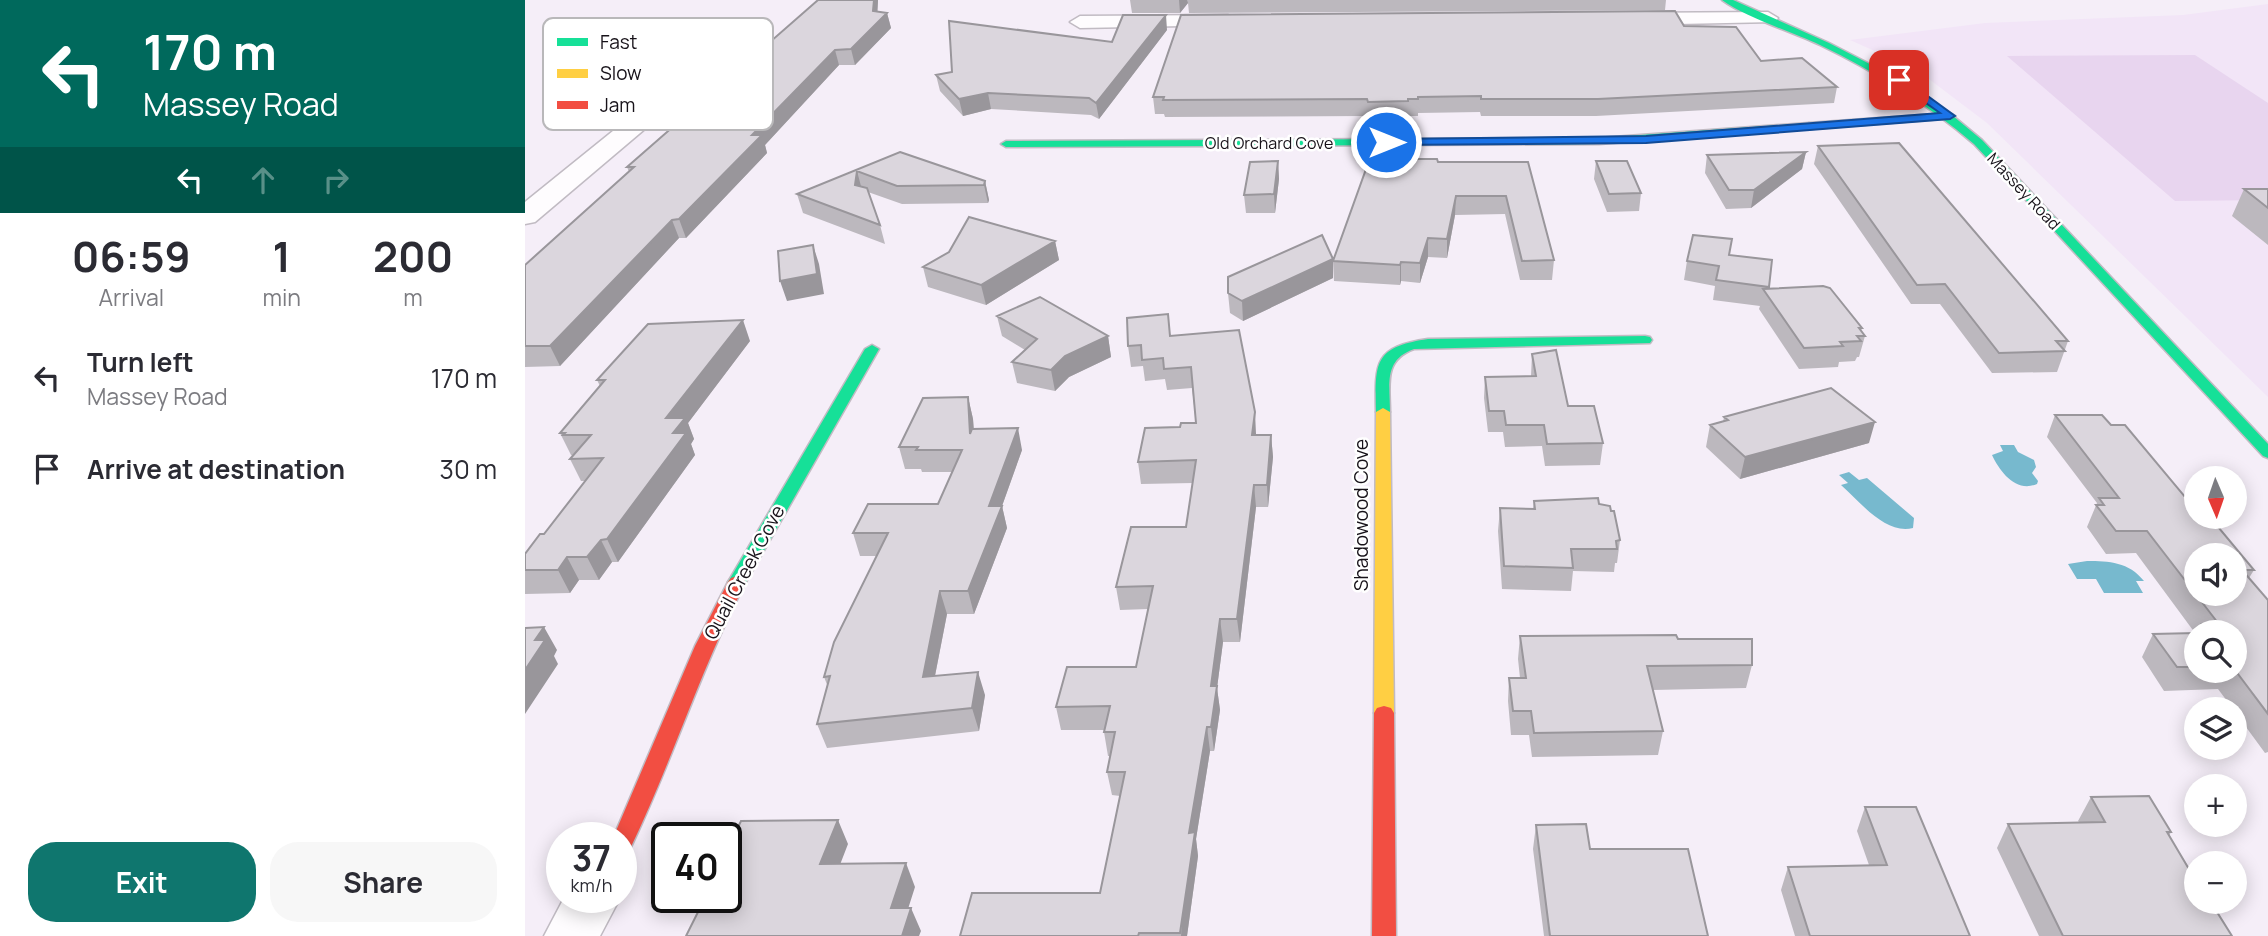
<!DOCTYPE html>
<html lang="en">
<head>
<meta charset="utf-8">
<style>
  body { margin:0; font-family:Manrope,sans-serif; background:#f7f7f7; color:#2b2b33; height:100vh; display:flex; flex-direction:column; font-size:26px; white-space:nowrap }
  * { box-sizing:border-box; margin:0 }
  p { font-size:23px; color:#7c7c81 }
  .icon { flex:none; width:38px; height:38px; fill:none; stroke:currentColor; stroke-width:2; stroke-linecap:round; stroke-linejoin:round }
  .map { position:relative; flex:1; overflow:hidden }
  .panel { display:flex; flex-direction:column; background:#fff; width:525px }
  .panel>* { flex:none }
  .guide { background:#00695c; color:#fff; overflow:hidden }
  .needle { width:46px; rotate:178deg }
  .tools { position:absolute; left:1659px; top:466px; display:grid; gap:14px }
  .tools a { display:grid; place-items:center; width:63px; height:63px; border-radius:50%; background:#fff; box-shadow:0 4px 18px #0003; font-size:35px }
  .speed { position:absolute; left:21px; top:822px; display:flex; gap:14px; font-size:35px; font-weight:700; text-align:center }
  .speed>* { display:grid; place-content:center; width:91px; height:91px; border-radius:50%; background:#fff; box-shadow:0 4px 18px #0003; line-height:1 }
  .speed small { font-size:18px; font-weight:400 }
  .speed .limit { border:4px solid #111; border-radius:10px; background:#fff; color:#111 }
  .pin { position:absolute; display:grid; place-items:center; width:60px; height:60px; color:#fff; margin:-30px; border-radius:14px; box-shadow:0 4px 10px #0006 }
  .me { position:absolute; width:77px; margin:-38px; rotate:90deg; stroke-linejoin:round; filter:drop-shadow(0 0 5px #0008) }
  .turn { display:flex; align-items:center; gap:24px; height:147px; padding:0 28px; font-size:32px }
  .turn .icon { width:91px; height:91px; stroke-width:2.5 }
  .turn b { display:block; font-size:49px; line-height:60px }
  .lanes { display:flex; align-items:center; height:66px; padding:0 28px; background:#0003; justify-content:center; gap:35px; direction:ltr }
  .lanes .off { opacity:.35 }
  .eta { display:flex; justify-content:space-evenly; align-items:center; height:119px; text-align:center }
  .eta b { font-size:42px; font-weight:700; line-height:49px }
  .cta { display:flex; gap:14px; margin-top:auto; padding:14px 28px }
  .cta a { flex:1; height:80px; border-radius:28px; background:#0f766e; color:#fff; font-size:28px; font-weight:700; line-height:80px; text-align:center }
  .cta a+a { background:#f7f7f7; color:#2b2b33 }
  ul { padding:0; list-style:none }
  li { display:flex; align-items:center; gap:21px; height:91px; padding:0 28px }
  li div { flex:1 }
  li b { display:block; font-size:26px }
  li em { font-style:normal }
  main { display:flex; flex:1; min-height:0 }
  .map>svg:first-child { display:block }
</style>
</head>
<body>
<main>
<section class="panel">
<div class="guide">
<div class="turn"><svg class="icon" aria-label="left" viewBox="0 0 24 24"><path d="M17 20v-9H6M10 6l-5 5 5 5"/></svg><div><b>170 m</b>Massey Road</div></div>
<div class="lanes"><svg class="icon" aria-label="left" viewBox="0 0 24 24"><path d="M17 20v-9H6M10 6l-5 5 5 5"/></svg><svg class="icon off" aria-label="ahead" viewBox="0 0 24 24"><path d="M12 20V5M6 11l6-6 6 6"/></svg><svg class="icon off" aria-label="right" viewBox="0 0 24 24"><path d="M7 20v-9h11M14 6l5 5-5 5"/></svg></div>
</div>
<div class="eta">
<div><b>06:59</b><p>Arrival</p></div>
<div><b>1</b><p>min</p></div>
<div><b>200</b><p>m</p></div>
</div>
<ul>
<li><svg class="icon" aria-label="left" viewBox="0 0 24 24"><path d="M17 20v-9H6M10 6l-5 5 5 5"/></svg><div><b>Turn left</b><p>Massey Road</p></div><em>170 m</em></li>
<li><svg class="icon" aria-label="arrive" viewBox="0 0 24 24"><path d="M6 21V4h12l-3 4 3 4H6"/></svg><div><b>Arrive at destination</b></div><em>30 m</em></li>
</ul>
<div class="cta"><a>Exit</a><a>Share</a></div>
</section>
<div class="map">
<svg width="1743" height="936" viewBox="0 0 1743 936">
  <rect width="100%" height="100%" fill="#f5eef8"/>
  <path fill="#f2e5f7" d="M1743,4V397L1462,123L1392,70L1325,40L1460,23L1658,15Z"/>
  <path fill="#e8d5ef" d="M1670,55L1743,103V200L1650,201L1482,56Z"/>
  <path fill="#77b9ce" d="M1475,445H1489L1493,452L1509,460L1511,467L1507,473L1513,481L1512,484C1491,493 1475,472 1467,455L1478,451Z
    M1324,472L1334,480L1342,478L1389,518L1388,528C1361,535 1336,503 1316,485L1323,483L1314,475Z
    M1562,561C1584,561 1604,562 1619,581H1611L1618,593H1579L1571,579H1552L1543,564Z"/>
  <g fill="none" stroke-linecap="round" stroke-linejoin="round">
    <g stroke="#c1bbc3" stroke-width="3">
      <path id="street" d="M1243,12L1253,18L1250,22L1104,25L1094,19L1104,13Z
        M703,15L713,21L710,25L555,28L545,22L555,16Z
        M225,24L232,26L235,30L232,34L10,222L0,224V202L218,26Z
        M39,898H95L75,936H19Z"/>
    </g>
    <g stroke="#c1bbc3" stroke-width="3">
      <path id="fast" d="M1197,0H1208L1304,43L1368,76L1428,116L1457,140L1743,444V458L1738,456L1449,144C1402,104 1351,72 1295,45C1267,32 1220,17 1197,0Z
        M1284,123L1289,126L1288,128L1074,144L481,147L476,144L481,141L1074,138Z
        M1120,336L1125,337L1127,340L1125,343L889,349C858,360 865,385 865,412L858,416L851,412C850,362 849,347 903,339Z
        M347,345L354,349L221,582L218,586H206L203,582L340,349Z"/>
    </g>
    <g stroke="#c1bbc3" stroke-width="3">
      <path id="slow" d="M1425,113L1430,116L1429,118L1284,129L1279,126L1284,123Z
        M858,408L865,412L869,713L866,718L859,720L852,718L849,713L851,412Z"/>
    </g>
    <g stroke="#c1bbc3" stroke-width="3">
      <path id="jam" d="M212,576L218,578L221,582C175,669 147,763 104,851L96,854V838H88L170,646L203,582L206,578Z
        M859,706L866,708L869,713L871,936H847L849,713L852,708Z"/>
    </g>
    <use href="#street" fill="#fefcfe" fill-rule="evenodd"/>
    <use href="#fast" fill="#16e098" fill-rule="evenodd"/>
    <use href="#slow" fill="#ffcf43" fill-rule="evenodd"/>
    <use href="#jam" fill="#f24e42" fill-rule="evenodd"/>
  </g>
  <path fill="#bcb8be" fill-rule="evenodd" d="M293,0H353L352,11L362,13L366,28L330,65H314L240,145L242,153L161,238H154L35,366L0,367V265L104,172L102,167Z
    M605,0H1141L1140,10L664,13L663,3L655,13H607Z
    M1159,26L1236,61L1312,87L1309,103L1071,116H956L955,112L893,113V116H883V118H843V116L640,117L639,114H630L628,97Z
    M642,30L574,119L566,115L466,109L438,116L415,91L411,75L587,42Z
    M147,35L99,71H34L27,55Z
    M1293,146L1543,341L1532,372L1467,373L1415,304H1386L1289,164Z
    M375,152L460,181L464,200L463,203L377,204L343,192L355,225L360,244L278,213L272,194Z
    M1281,152L1277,169L1226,208L1201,209L1180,173L1182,155Z
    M753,161L754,179L750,213H721L719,195Z
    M1071,161L1116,193L1114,211L1082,212L1069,179Z
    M913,162H1003L1029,260L1027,280H995L980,214L930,215L922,258L903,257L895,283L876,281L875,285L809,281L808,261Z
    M1719,189H1743V245L1707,216Z
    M530,241L534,260L461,305L403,287L398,267Z
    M1204,255L1247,260L1244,289L1337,328L1336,331L1340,336L1334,357H1332L1330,361L1314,362L1313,367L1274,369L1234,309L1235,306L1188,300L1190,286L1159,280L1162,261Z
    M808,259V278L718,321L705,313L703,293Z
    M472,316L583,336L586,357L544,377L530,391L492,383L487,362L500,350L477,336Z
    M646,336L731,435H746L748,457L743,507H731L715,642H698L692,688L695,710L689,751H685L671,839L673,856L662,936H435L575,893L595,796L587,795L582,772L585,756H583L579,732V730H536L531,707L611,667L623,609L595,610L591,587L661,527L668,483L616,484L613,462L655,427L671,423L667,388L642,390L640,379L620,381L618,366L606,367L603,346Z
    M225,341L163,423L169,439L166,444L170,455L93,562H87L74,580H54L45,593L0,594V554L19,534L61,481H56L45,459L48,456L46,455L35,433L75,386L72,380Z
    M1007,354L1043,406L1078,443L1075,465L1020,466L1017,446L980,447L978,432H963L959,398L960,377L1006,376Z
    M443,397L448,419L449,429L497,450L477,506L482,528L449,614H422L410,676L460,695L454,731L302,748L292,724L303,687L299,677L351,556H335L328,533L413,504L427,472H397L396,469H380L374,447Z
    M1530,415L1586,425L1729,570L1724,578L1743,600V752L1740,753L1710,712V709H1708L1693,689L1639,691L1617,657L1628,634L1670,633L1611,553L1581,554L1562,527L1572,503L1522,437ZM1671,632H1710V670H1671Z
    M1199,417L1344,443L1215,479L1181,447L1185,425L1198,422Z
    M1009,501L1074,504L1086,511L1095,540L1092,563H1090L1089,572L1048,571L1046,591L977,589L973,531L975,508L1008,509Z
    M995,636L1153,639L1227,665L1221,688L1128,690L1138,731L1133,755L1007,757L1004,735H986L983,701L984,678H995L993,659Z
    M1566,797L1646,832L1644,836L1707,936H1514L1472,848L1483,824L1555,823L1553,821Z
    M1340,807L1445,936H1270L1256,890L1263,867L1344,865L1332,831Z
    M1011,825L1065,849L1183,936H1019L1008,849Z"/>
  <path fill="#99969b" d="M349,0H353L352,23L362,13L366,28L330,65L326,49L348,11Z
    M654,0H662L663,3L655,13Z
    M641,15L642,30L574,119L571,103Z
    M142,20L147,35L99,71L93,55Z
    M310,50L314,65L240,145L242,153L161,238L154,219L227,135Z
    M463,93L466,109L438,116L434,99Z
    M1281,152L1277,169L1226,208L1229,190Z
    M753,161L754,179L750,213L749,194Z
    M332,171L337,190L330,185Z
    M460,181L464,200L463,203L459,185Z
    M931,196L930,215L922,258V239Z
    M147,220L154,238L35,366L25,346Z
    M903,238V257L895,283V263Z
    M530,241L534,260L461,305L456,285Z
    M288,245L294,264L299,294L262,301L255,281Z
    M808,259V278L718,321L717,301Z
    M876,262V281L875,285V265Z
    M218,320L225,341L163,423L169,439L166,444L170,455L93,562L82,539L141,418Z
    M583,336L586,357L544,377L530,391L526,370L540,356Z
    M443,397L448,419L450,455L445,434Z
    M730,412L731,434L728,457L727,435Z
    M1350,422L1344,443L1215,479L1220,457Z
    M493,428L497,450L477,506L482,528L449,614L443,591L464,506Z
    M746,435L748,457L743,507L742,485Z
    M729,485L731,507L715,642L712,619Z
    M76,540L87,562L74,580L62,557Z
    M42,557L54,580L45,593L33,570Z
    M415,591L422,614L405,701L398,677Z
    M695,619L698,642L692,688L695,710L689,751L686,727V686Z
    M19,627L32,650L29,656L33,664L0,714V670L10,640Z
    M453,672L460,695L454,731L447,708Z
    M682,727L685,751L671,839L673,856L662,936H656L664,833Z
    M313,820L323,844L306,888L295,864Z
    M381,863L390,887L376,931L366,908Z
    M386,908L396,931L394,936H377Z"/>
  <path fill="#dbd6dd" stroke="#99969b" stroke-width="2" fill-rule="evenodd" d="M293,0H349L348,11L362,13L326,49L310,50L227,135H237L154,219L147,220L25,346H0V265L109,167H102Z
    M1150,11L1159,26L1211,27L1236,61L1277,58L1312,87L1073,99H956V96L893,97V99H883V101L843,102L842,99L638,100L639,97H628L656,15Z
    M598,15H641L571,103L564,98L463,93L434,99L411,75L427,72L424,21L587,42Z
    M1374,143L1543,341H1531L1540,351L1474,353L1420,284L1392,285L1293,146Z
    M375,152L460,181L459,185L372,186L332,171L330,185L342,188L355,225L272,194Z
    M1281,152L1229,190H1204L1182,155Z
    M841,159H912L913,162H1003L1029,260L997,261L981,196H931L922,239L903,238L895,263L876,262L875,265L808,261L841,169Z
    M753,161L749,194L719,195L725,162Z
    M1071,161H1102L1116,193L1084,194Z
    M1719,189H1743V208Z
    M444,217L530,241L456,285L398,267L424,252Z
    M797,235L808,259L717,301L703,293V277Z
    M1168,235L1207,239L1204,255L1247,260L1244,287L1191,280L1194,266L1162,261Z
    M288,245L292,274L255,281L253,251Z
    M1298,286L1305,288L1337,328H1334L1340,336H1332L1336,341L1315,342L1318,346L1279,348L1238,289Z
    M515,297L583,336L540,356L526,370L487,362L512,339L472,316Z
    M643,314L645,336L714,330L730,412L727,435H746L742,485H729L712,619H695L686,686H692L686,727H682L664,833L670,832L655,933H614L613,936H435L447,893H575L600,772H582L590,732H579L585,706L531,707L542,667H611L628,586L591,587L606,527H661L671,460L613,462L620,428L655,427L656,423H671L666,367L639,369L638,358L617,360L616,345L603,346L602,318Z
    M218,320L141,418H160L148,433H161L82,539L76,540L62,557H42L33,570H0V554L15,534H19L78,458L45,459L66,435H38L40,433H35L80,380H72L123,324Z
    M1031,350L1043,406H1069L1078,443L1022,444L1019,425H981L979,411H964L960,377L1011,376L1007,354Z
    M1306,388L1350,422L1220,457L1185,425L1203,420L1199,417Z
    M443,397L445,434L447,429L493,428L464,506H477L443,591H415L398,677L453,672L447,708L292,724L305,676L299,677L309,642L363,533H328L343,504H413L437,450H391L393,447H374L398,398Z
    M1530,415H1577L1586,425H1600L1671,510V516H1684L1729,570H1717L1743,600V714L1710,670V632H1683L1677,624L1693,623L1622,531H1591L1571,505H1579L1574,498H1594ZM1671,555H1710V593H1671Z
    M1073,498L1074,504L1085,506L1086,511H1089L1095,540L1091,541L1092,549H1046L1048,568L979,566L975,508L1010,509L1009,501Z
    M19,627L10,640H20L0,670V628Z
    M1671,633V667H1652L1628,634Z
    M1151,635L1153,639H1227V665L1122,666L1138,731L1009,733L1006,711H988L984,678H1001L995,636Z
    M1624,796L1646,832H1642L1671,881V901H1691L1695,908L1692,912L1707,936H1538L1483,824L1580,822L1566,797Z
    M1340,807H1391L1445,936H1285L1263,867L1362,865Z
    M313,820L295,864L381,863L366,908H386L377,936H161L180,898H201V852L216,821Z
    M1061,824L1065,849H1163L1183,936H1025L1011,825Z"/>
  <path fill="#1a73e8" stroke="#114b97" stroke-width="2" d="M1371,78H1378L1430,116L1425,119L1121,143L861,145L856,142L861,139L1121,136L1415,113L1371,82Z"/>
  <g text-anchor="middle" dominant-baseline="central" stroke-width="5" stroke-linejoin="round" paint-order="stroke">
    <g font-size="16" fill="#171219" stroke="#fff">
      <text x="744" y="143">Old Orchard Cove</text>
      <text transform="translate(1499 191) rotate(47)">Massey Road</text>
    </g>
    <g font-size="19" fill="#171219" stroke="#fff">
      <text transform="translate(836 515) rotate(-90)">Shadowood Cove</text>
      <text transform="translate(219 572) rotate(-62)">Quail Creek Cove</text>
    </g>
  </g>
  <rect x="18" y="18" width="230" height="112" rx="10" fill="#fff" stroke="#b9b8ba" stroke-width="2"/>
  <rect x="32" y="38" width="31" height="8" fill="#16e098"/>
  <rect x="32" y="69" width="31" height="9" fill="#ffcf43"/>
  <rect x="32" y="101" width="31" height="8" fill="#f24e42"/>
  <g font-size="19" fill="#171219">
    <text x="75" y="49">Fast</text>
    <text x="75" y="80">Slow</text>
    <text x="75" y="112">Jam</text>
  </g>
</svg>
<div class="tools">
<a><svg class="needle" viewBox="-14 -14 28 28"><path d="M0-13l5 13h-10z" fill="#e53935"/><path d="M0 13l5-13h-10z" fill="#7c7c81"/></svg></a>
<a><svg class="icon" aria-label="sound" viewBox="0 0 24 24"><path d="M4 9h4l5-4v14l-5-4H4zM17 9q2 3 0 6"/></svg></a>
<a><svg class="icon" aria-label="search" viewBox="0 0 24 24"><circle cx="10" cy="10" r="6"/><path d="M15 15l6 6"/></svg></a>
<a><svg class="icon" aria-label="layers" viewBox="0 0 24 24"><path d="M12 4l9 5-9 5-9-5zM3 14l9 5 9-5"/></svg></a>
<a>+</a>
<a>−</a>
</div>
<div class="speed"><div>37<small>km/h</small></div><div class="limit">40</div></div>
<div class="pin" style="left:1374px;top:80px;background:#d93025"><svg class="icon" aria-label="arrive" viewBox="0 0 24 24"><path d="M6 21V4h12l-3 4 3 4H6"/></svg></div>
<svg class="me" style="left:861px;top:142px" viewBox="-20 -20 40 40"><circle r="17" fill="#1a73e8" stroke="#fff" stroke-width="3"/><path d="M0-11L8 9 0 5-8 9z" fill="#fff"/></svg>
</div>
</main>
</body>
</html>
